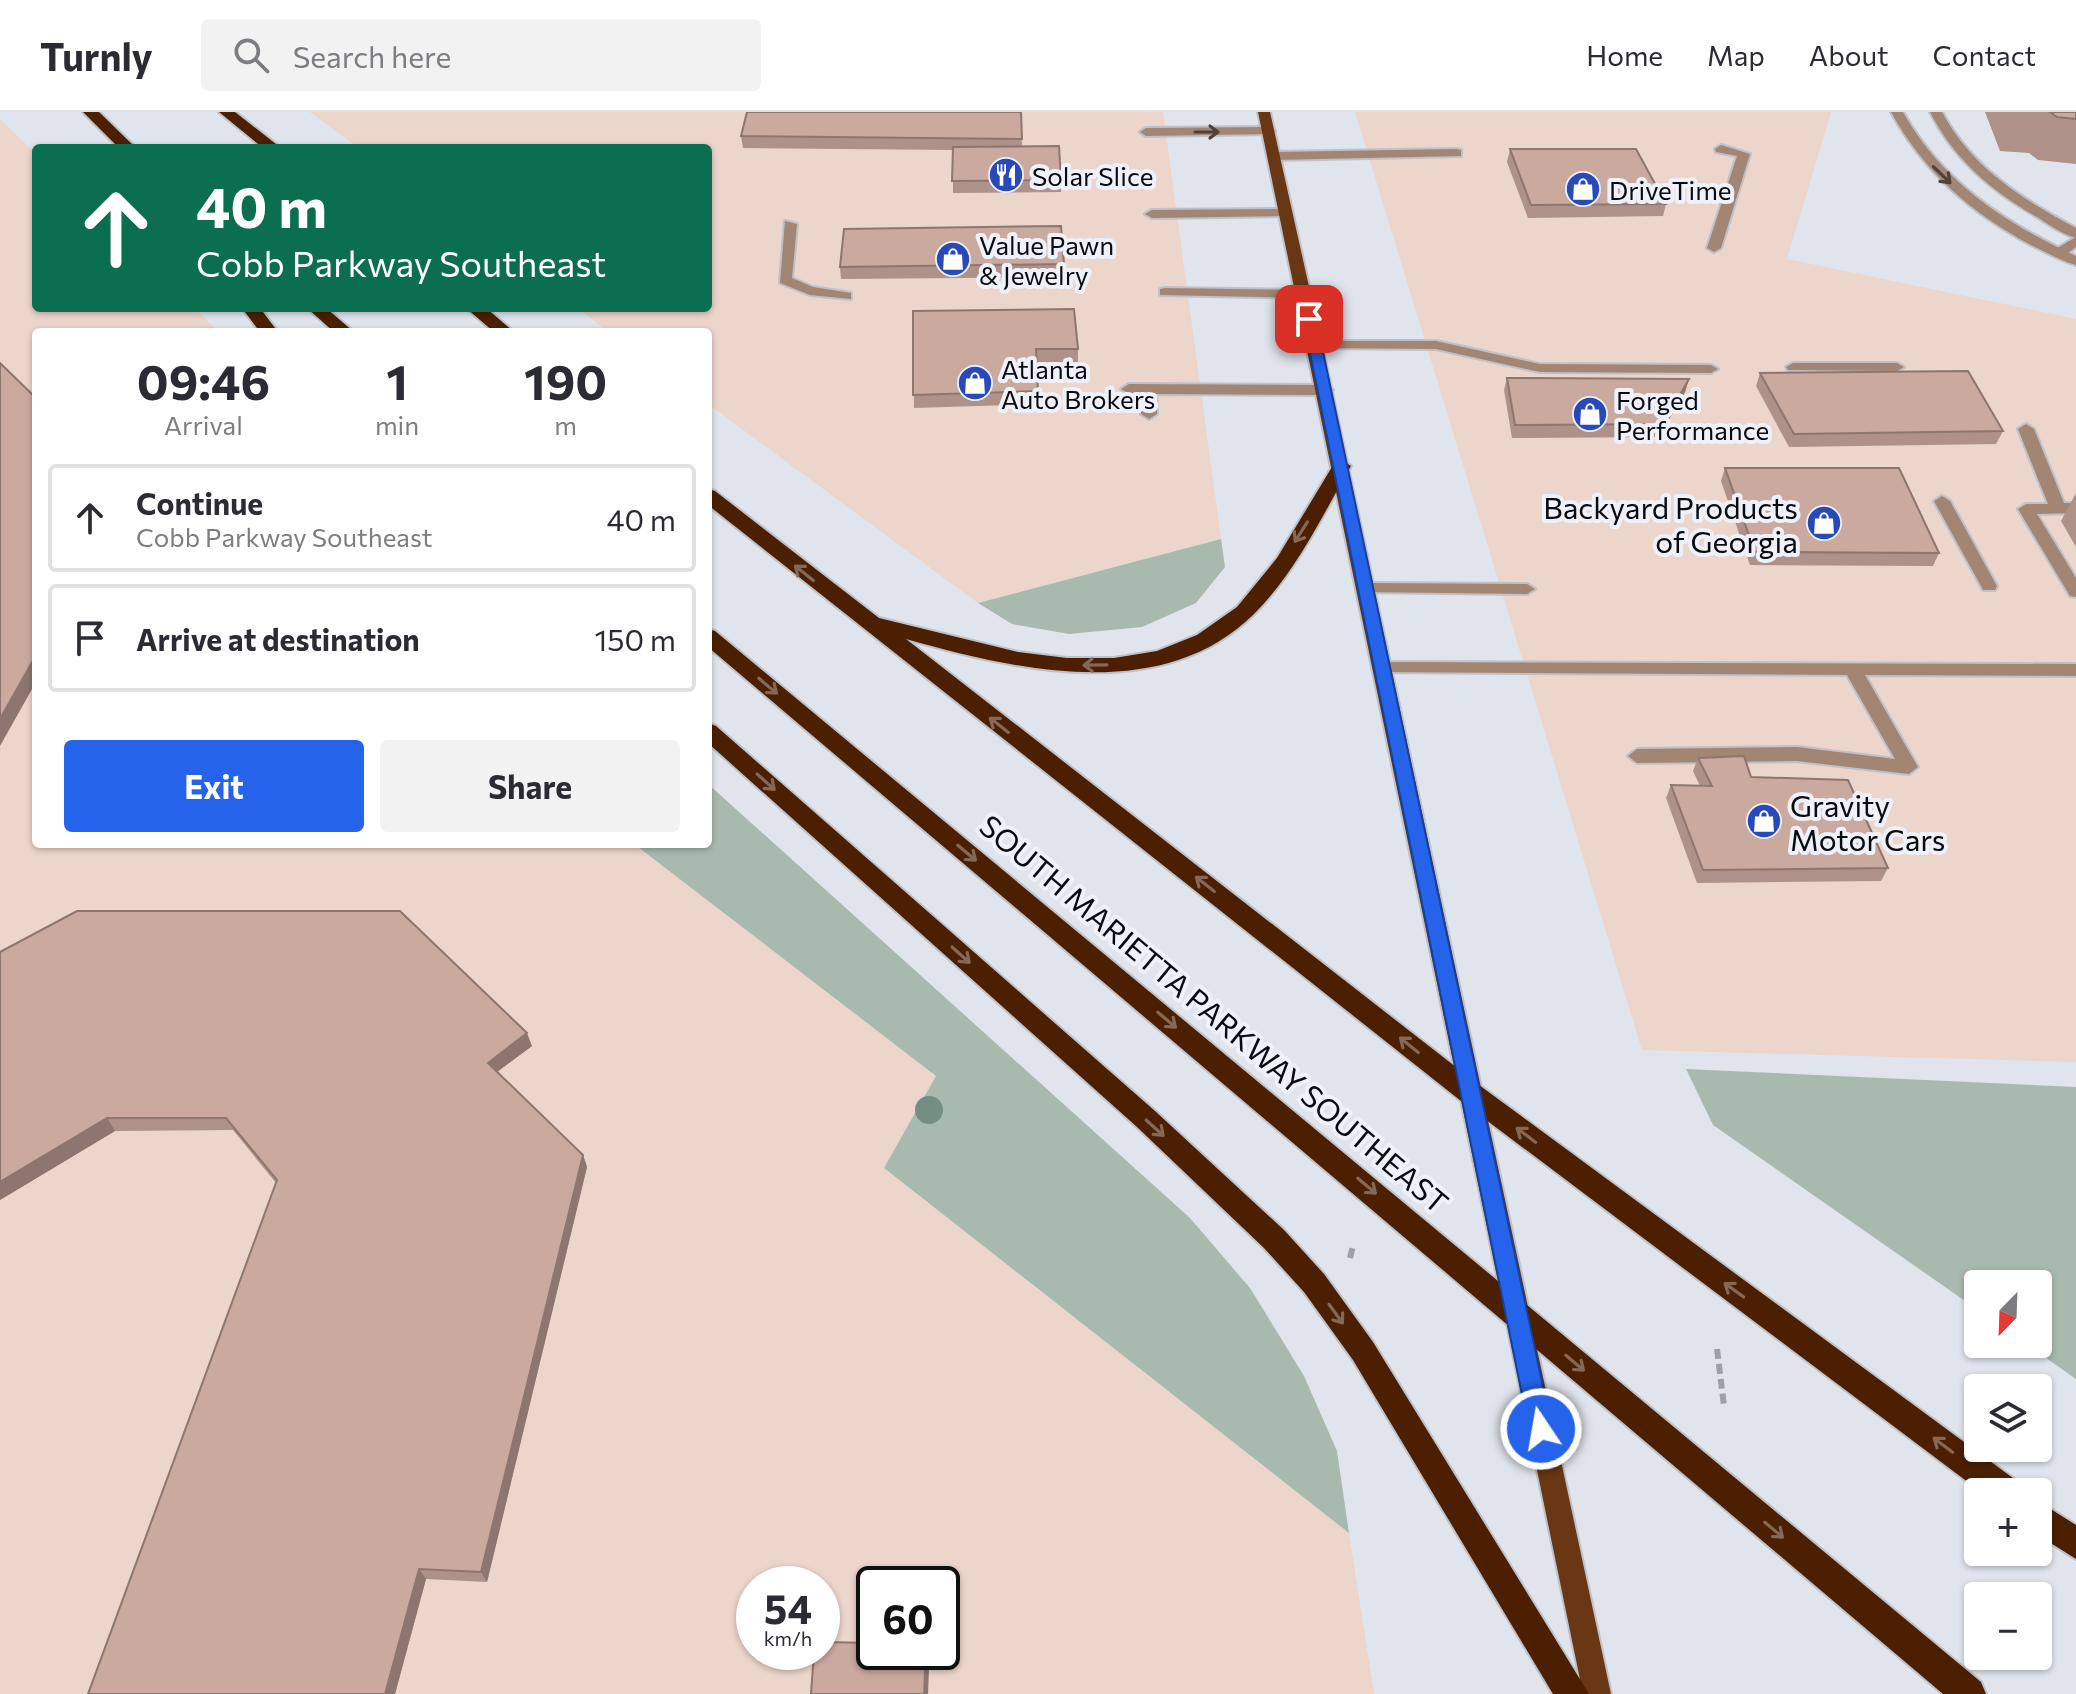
<!DOCTYPE html>
<html lang="en">
<head>
<meta charset="utf-8">
<style>
  body { margin:0; font-family:Commissioner,sans-serif; background:#f2f2f3; color:#2b2b33; height:100vh; display:flex; flex-direction:column; font-size:30px; white-space:nowrap }
  * { box-sizing:border-box; margin:0 }
  p { font-size:26px; color:#7c7c81 }
  .icon { flex:none; width:44px; height:44px; fill:none; stroke:currentColor; stroke-width:2; stroke-linecap:round; stroke-linejoin:round }
  .map { position:relative; flex:1; overflow:hidden }
  .drawer { position:absolute; left:32px; top:216px; width:680px; height:520px; display:flex; flex-direction:column; background:#fff; border-radius:8px; box-shadow:0 2px 6px #0004 }
  .drawer>* { flex:none }
  .hud { position:absolute; left:32px; top:32px; width:680px; height:168px; border-radius:8px; box-shadow:0 2px 6px #0004; background:#0b6e4f; color:#fff; overflow:hidden }
  .needle { width:52px; rotate:203deg }
  .tools { position:absolute; left:1964px; top:1158px; display:grid; gap:16px }
  .tools a { display:grid; place-items:center; width:88px; height:88px; border-radius:8px; background:#fff; box-shadow:0 2px 6px #0004; font-size:40px }
  .speed { position:absolute; left:736px; top:1454px; display:flex; gap:16px; font-size:40px; font-weight:700; text-align:center }
  .speed>* { display:grid; place-content:center; width:104px; height:104px; border-radius:50%; background:#fff; box-shadow:0 2px 6px #0004; line-height:1 }
  .speed small { font-size:20px; font-weight:400 }
  .speed .limit { border:4px solid #111; border-radius:12px; background:#fff; color:#111 }
  .pin { position:absolute; display:grid; place-items:center; width:68px; height:68px; color:#fff; margin:-34px; border-radius:16px; box-shadow:0 4px 12px #0006 }
  .me { position:absolute; width:88px; margin:-44px; rotate:348deg; stroke-linejoin:round; filter:drop-shadow(0 0 6px #0008) }
  .turn { display:flex; align-items:center; gap:28px; height:168px; padding:0 32px; font-size:36px }
  .turn .icon { width:104px; height:104px; stroke-width:2.5 }
  .turn b { display:block; font-size:56px; line-height:68px }
  .eta { display:flex; justify-content:space-evenly; align-items:center; height:136px; text-align:center }
  .eta b { font-size:48px; font-weight:700; line-height:56px }
  .primary-button { display:flex; gap:16px; margin-top:auto; padding:16px 32px }
  .primary-button a { flex:1; height:92px; border-radius:8px; background:#2563eb; color:#fff; font-size:32px; font-weight:700; line-height:92px; text-align:center }
  .primary-button a+a { background:#f2f2f3; color:#2b2b33 }
  ul { padding:0; list-style:none }
  li { display:flex; align-items:center; gap:24px; height:108px; margin:0 16px 12px; padding:0 16px; border:4px solid #e1e1e2; border-radius:8px }
  li div { flex:1 }
  li b { display:block; font-size:30px }
  li em { font-style:normal }
  header { display:flex; align-items:center; gap:48px; box-sizing:border-box; height:112px; padding:0 40px; background:#fff; border-bottom:2px solid #e1e1e2 }
  header strong { font-size:38px }
  nav { display:flex; gap:44px; margin-inline-start:auto; font-size:28px }
  .search { width:560px; height:72px; background:#f2f2f3; display:flex; align-items:center; gap:20px; box-sizing:border-box; padding:0 28px; border-radius:8px; color:#7c7c81; font-size:30px }
  .map>svg:first-child { display:block }
</style>
</head>
<body>
<header>
<strong>Turnly</strong>
<div class="search"><svg class="icon" aria-label="search" viewBox="0 0 24 24"><circle cx="10" cy="10" r="6"/><path d="M15 15l6 6"/></svg>Search here</div>
<nav><a>Home</a><a>Map</a><a>About</a><a>Contact</a></nav>
</header>
<div class="map">
<svg width="2076" height="1582" viewBox="0 0 2076 1582">
  <rect width="100%" height="100%" fill="#e0e4ec"/>
  <path fill="#ecd5ca" fill-rule="evenodd" d="M310,0H1163L1221,427L978,491L708,292V220H609L577,196H708V36H359Z
    M1355,0H1831L1787,147L2076,207V950L1642,938Z
    M0,7L36,42V196H194L219,220H36V732H634L936,964L885,1057L1349,1421L1374,1582H0ZM754,1472H822V1540H754ZM874,1472H942V1540H874Z"/>
  <path fill="#a8baae" d="M1221,427L1225,455L1196,491L1142,515L1069,522L1012,512L978,491Z
    M708,672L1190,1106L1250,1176L1304,1264L1337,1339L1349,1421L884,1056L936,964L634,732H708Z
    M1686,957L2076,975V1267L2026,1232H2038V1172H1978V1198L1713,1013Z"/>
  <g fill="none" stroke-linecap="round" stroke-linejoin="round">
    <g stroke="#bec1c8" stroke-width="4">
      <path id="lane" d="M1269,15L1275,19L1273,22L1146,24L1140,20L1146,16Z
        M1721,33L1750,42L1721,136L1714,140L1707,136L1737,44L1716,40L1715,37Z
        M1456,37L1461,38V44L1274,48L1268,44L1274,40Z
        M1286,97L1291,98V104L1152,106L1145,102L1152,98Z
        M785,109L797,112L792,166L813,175L851,181V187L810,183L780,171Z
        M2076,125V135L2064,144H2054V138Z
        M1165,176L1304,178L1311,182L1304,186L1160,183V177Z
        M1315,229H1436L1540,252L1711,253L1718,257L1711,261L1540,260L1436,237L1310,236V230Z
        M1793,251H1897L1904,255L1897,259L1788,258L1786,255Z
        M1129,272L1325,273L1333,278L1325,283L1156,282L1157,302L1149,307L1141,302V282H1129L1121,277Z
        M2026,312L2034,317L2064,391H2076V401L2037,402L2076,466V485L2070,484L2018,397L2026,392H2048L2018,317Z
        M1942,384L1950,389L1997,474L1995,478H1983L1981,474L1934,389Z
        M1367,471L1527,472L1535,477L1527,482L1361,480L1359,476L1361,472Z
        M1383,550L2076,552V564L1865,563L1918,655L1909,662L1797,649L1637,651L1628,644L1637,637L1797,635L1895,647L1847,563L1377,560L1374,556Z"/>
    </g>
    <g stroke="#bec1c8" stroke-width="4">
      <path id="street" d="M1891,0H1903C1942,70 2005,111 2076,144V153C2061,149 2046,140 2031,133C1971,101 1924,60 1891,0Z
        M1930,0H1942C1972,56 2022,87 2076,116V126C2062,122 2049,113 2037,105C1991,79 1954,47 1930,0Z"/>
    </g>
    <g stroke="#bec1c8" stroke-width="4">
      <path id="primary" d="M1258,0H1270L1314,197L1611,1582H1583Z"/>
    </g>
    <g stroke="#bec1c8" stroke-width="4">
      <path id="highway" d="M83,0H99L136,36H119Z
        M219,0H235L281,36H263Z
        M242,196H260L278,220H260Z
        M307,196H326L354,220H334Z
        M466,196H486L514,220H494Z
        M1342,348L1351,354C1322,404 1296,460 1254,502C1162,593 1016,558 906,527L1479,973L2017,1369L2021,1380H1981L1461,989L708,393V377L715,379L879,506L1018,540L1067,546H1114L1157,539L1197,523L1237,495L1277,446L1335,350Z
        M708,517L715,519L1981,1570L1986,1582H1943L708,535Z
        M708,611L716,614L1155,999L1284,1118L1324,1162L1373,1230L1589,1582H1553L1353,1248L1304,1180L1264,1136L1137,1015L708,631Z
        M2038,1389L2076,1413V1447L2038,1423Z"/>
    </g>
    <path stroke="#9da0a6" stroke-width="6" stroke-dasharray="10 5" stroke-linecap="butt" d="M1350,1146L1353,1134
      M1717,1237L1724,1294"/>
    <use href="#lane" fill="#a38573" fill-rule="evenodd"/>
    <use href="#street" fill="#a38573" fill-rule="evenodd"/>
    <use href="#primary" fill="#693714" fill-rule="evenodd"/>
    <use href="#highway" fill="#4c1f00" fill-rule="evenodd"/>
  </g>
  <circle fill="#738f84" cx="929" cy="998" r="14"/>
  <path fill="#ae9189" d="M1021,0L1022,34L1061,68V80L953,81V38L743,36L741,24Z
    M1985,0H2076V52L2038,48L2029,41L2000,39Z
    M1510,37L1666,92L1663,104L1528,106L1507,50Z
    M1064,152V165L841,167L840,155Z
    M913,199L1078,237V250H1036L1038,292L914,296Z
    M1760,261L2003,319L1996,332L1789,335L1756,274Z
    M1507,266L1689,267L1685,280L1659,325L1512,326L1504,278Z
    M1725,356L1939,441L1933,454L1750,453L1721,369Z
    M2076,381V435L2061,409Z
    M1698,646L1751,665L1888,756L1881,769L1697,771L1666,686L1671,673L1700,674L1693,659Z
    M0,840L532,934L497,960L583,1043L587,1055L487,1470L426,1467L395,1582L276,1071L233,1018L115,1019L0,1088Z"/>
  <path fill="#8d766f" d="M1689,267L1685,280L1659,325L1663,312Z
    M36,543V570L0,634V607Z
    M527,921L532,934L493,963L488,951Z
    M107,1006L115,1019L0,1088V1070Z
    M583,1043L587,1055L487,1470L481,1460Z
    M419,1457L426,1467L395,1582H385Z
    M926,1540H927L929,1557L928,1582H924Z"/>
  <path fill="#caa99f" stroke="#8d766f" stroke-width="2" d="M747,0H1021L1022,27L741,24Z
    M2050,0H2076V7L2057,5Z
    M1059,34L1061,68L952,69L953,35Z
    M1510,37H1636L1666,92L1531,93Z
    M1061,114L1064,152L840,155L844,117Z
    M1074,197L1078,237H1036L1038,279L913,283V199Z
    M0,251L36,286V543L0,607Z
    M1968,259L2003,319L1794,322L1760,261Z
    M1507,266L1689,267L1663,312L1515,313Z
    M1725,356H1899L1939,441L1755,440Z
    M1744,644L1751,665L1848,668L1888,756L1703,758L1671,673L1712,674L1698,646Z
    M77,799H400L527,921L488,951L583,1043L481,1460L419,1457L385,1582H88L277,1068L226,1006H107L0,1070V840Z
    M822,1530L874,1531V1540H926L924,1582H811L814,1540H822Z"/>
  <defs><path id="oneway-shaft" d="M-6 0H5M1.5-3L5.5 0L1.5 3" fill="none" stroke-width="1.6" stroke-linecap="round" stroke-linejoin="round" transform="scale(2)"/></defs>
  <g stroke="#4f423b">
    <use href="#oneway-shaft" transform="translate(1207 20)"/>
    <use href="#oneway-shaft" transform="translate(1942 63) rotate(44)"/>
  </g>
  <g stroke="#856858">
    <use href="#oneway-shaft" transform="translate(1301 420) rotate(122)"/>
    <use href="#oneway-shaft" transform="translate(804 461) rotate(-141)"/>
    <use href="#oneway-shaft" transform="translate(1095 553) rotate(179)"/>
    <use href="#oneway-shaft" transform="translate(768 574) rotate(40)"/>
    <use href="#oneway-shaft" transform="translate(999 613) rotate(-142)"/>
    <use href="#oneway-shaft" transform="translate(766 670) rotate(42)"/>
    <use href="#oneway-shaft" transform="translate(967 741) rotate(40)"/>
    <use href="#oneway-shaft" transform="translate(1205 772) rotate(-142)"/>
    <use href="#oneway-shaft" transform="translate(961 843) rotate(42)"/>
    <use href="#oneway-shaft" transform="translate(1167 908) rotate(40)"/>
    <use href="#oneway-shaft" transform="translate(1409 933) rotate(-141)"/>
    <use href="#oneway-shaft" transform="translate(1155 1016) rotate(42)"/>
    <use href="#oneway-shaft" transform="translate(1526 1023) rotate(-143)"/>
    <use href="#oneway-shaft" transform="translate(1367 1074) rotate(40)"/>
    <use href="#oneway-shaft" transform="translate(1734 1178) rotate(-144)"/>
    <use href="#oneway-shaft" transform="translate(1336 1202) rotate(54)"/>
    <use href="#oneway-shaft" transform="translate(1575 1251) rotate(40)"/>
    <use href="#oneway-shaft" transform="translate(1943 1333) rotate(-143)"/>
    <use href="#oneway-shaft" transform="translate(1774 1418) rotate(40)"/>
  </g>
  <path fill="#2563eb" stroke="#184099" stroke-width="2" d="M1309,203L1316,207L1552,1317L1549,1325L1541,1328L1533,1325L1529,1317L1303,207Z"/>
  <defs>
    <g id="restaurant-disc" transform="scale(1.8)"><circle r="9.5" fill="#284ab9" stroke="#eef1fa"/><path d="M-5-6h1v4h1v-4h1v4h1v-4h1v5L-1.5 .5V6h-2V.5L-5-1ZM5-6V6H3V1.5H1.5Q1.5-4 5-6Z" fill="#fff"/></g>
    <g id="shop-disc" transform="scale(1.8)"><circle r="9.5" fill="#284ab9" stroke="#eef1fa"/><path d="M-5-2.5h2.3a2.7 3.5 0 0 1 5.4 0H5L5.5 6h-11ZM-1.5-2.5h3a1.5 2.3 0 0 0-3 0Z" fill="#fff"/></g>
  </defs>
  <g fill-rule="evenodd">
    <use href="#restaurant-disc" x="1006" y="63"/>
    <use href="#shop-disc" x="1583" y="77"/>
    <use href="#shop-disc" x="953" y="147"/>
    <use href="#shop-disc" x="975" y="271"/>
    <use href="#shop-disc" x="1590" y="302"/>
    <use href="#shop-disc" x="1824" y="411"/>
    <use href="#shop-disc" x="1764" y="709"/>
  </g>
  <g text-anchor="middle" dominant-baseline="central" stroke-width="8" stroke-linejoin="round" paint-order="stroke">
    <g font-size="26" fill="#0a0b0e" stroke="#eef1fa" text-anchor="start">
      <text x="1032" y="63">Solar Slice</text>
      <text x="1609" y="77">DriveTime</text>
      <text x="979" y="132">Value Pawn<tspan x="979" dy="30">&amp; Jewelry</tspan></text>
      <text x="1001" y="256">Atlanta<tspan x="1001" dy="30">Auto Brokers</tspan></text>
      <text x="1616" y="287">Forged<tspan x="1616" dy="30">Performance</tspan></text>
    </g>
    <g font-size="30" fill="#0a0b0e" stroke="#eef1fa" text-anchor="end">
      <text x="1798" y="394">Backyard Products<tspan x="1798" dy="34">of Georgia</tspan></text>
      <text x="1790" y="692" text-anchor="start">Gravity<tspan x="1790" dy="34">Motor Cars</tspan></text>
    </g>
    <g font-size="30" fill="#0a0b0e" stroke="#eef1fa">
      <text transform="translate(1215 901) rotate(40)">SOUTH MARIETTA PARKWAY SOUTHEAST</text>
    </g>
  </g>
</svg>
<div class="tools">
<a><svg class="needle" viewBox="-14 -14 28 28"><path d="M0-13l5 13h-10z" fill="#e53935"/><path d="M0 13l5-13h-10z" fill="#7c7c81"/></svg></a>
<a><svg class="icon" aria-label="layers" viewBox="0 0 24 24"><path d="M12 4l9 5-9 5-9-5zM3 14l9 5 9-5"/></svg></a>
<a>+</a>
<a>−</a>
</div>
<div class="speed"><div>54<small>km/h</small></div><div class="limit">60</div></div>
<div class="pin" style="left:1309px;top:207px;background:#d93025"><svg class="icon" aria-label="arrive" viewBox="0 0 24 24"><path d="M6 21V4h12l-3 4 3 4H6"/></svg></div>
<svg class="me" style="left:1541px;top:1317px" viewBox="-20 -20 40 40"><circle r="17" fill="#2563eb" stroke="#fff" stroke-width="3"/><path d="M0-11L8 9 0 5-8 9z" fill="#fff"/></svg>
<div class="hud">
<div class="turn"><svg class="icon" aria-label="ahead" viewBox="0 0 24 24"><path d="M12 20V5M6 11l6-6 6 6"/></svg><div><b>40 m</b>Cobb Parkway Southeast</div></div>
</div>
<section class="drawer">
<div class="eta">
<div><b>09:46</b><p>Arrival</p></div>
<div><b>1</b><p>min</p></div>
<div><b>190</b><p>m</p></div>
</div>
<ul>
<li><svg class="icon" aria-label="ahead" viewBox="0 0 24 24"><path d="M12 20V5M6 11l6-6 6 6"/></svg><div><b>Continue</b><p>Cobb Parkway Southeast</p></div><em>40 m</em></li>
<li><svg class="icon" aria-label="arrive" viewBox="0 0 24 24"><path d="M6 21V4h12l-3 4 3 4H6"/></svg><div><b>Arrive at destination</b></div><em>150 m</em></li>
</ul>
<div class="primary-button"><a>Exit</a><a>Share</a></div>
</section>
</div>
</body>
</html>
